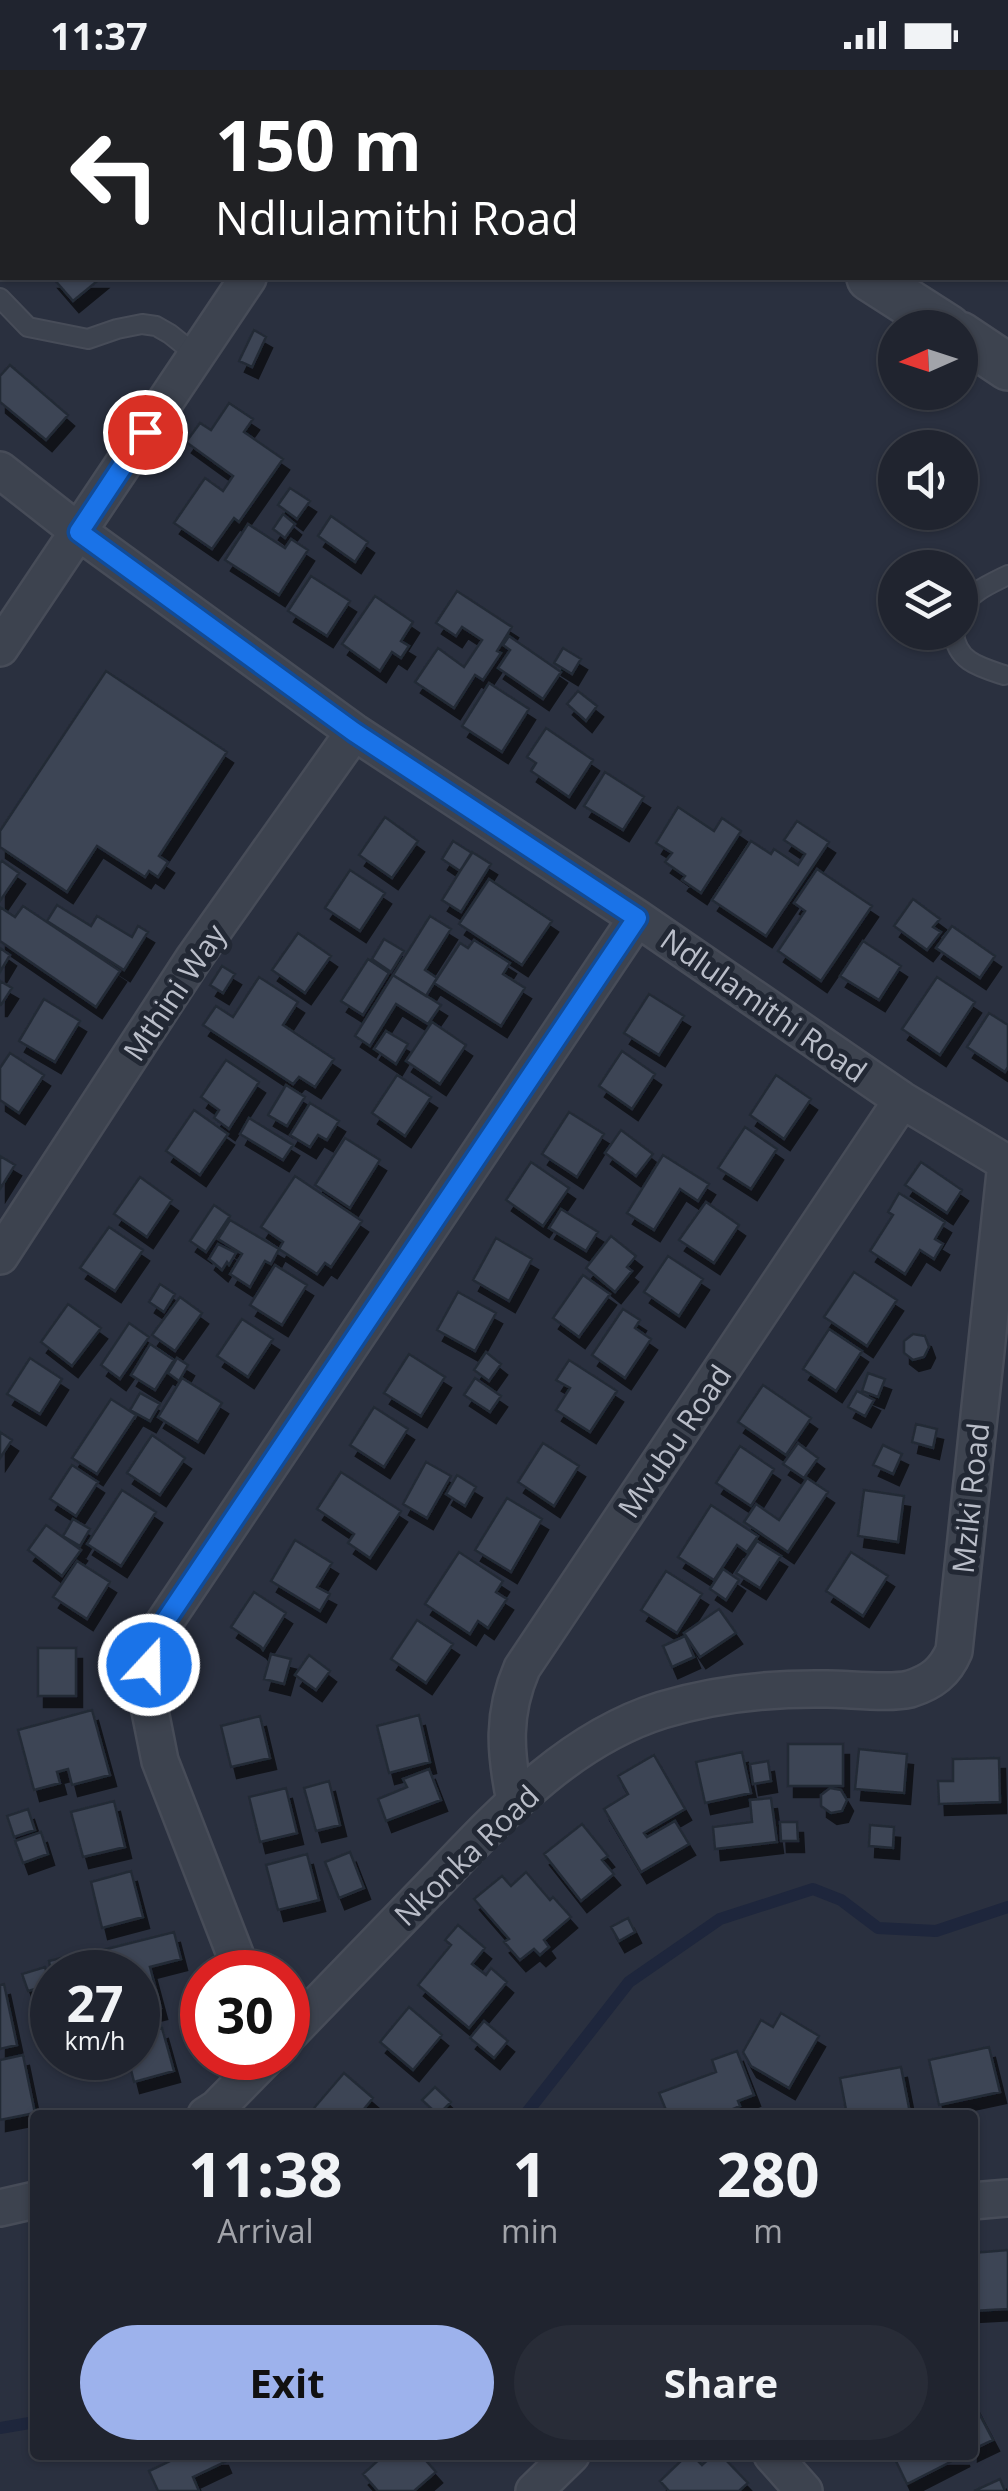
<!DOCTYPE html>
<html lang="en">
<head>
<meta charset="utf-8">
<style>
  body { margin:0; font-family:"Open Sans",sans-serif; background:#282c37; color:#f1f3f6; height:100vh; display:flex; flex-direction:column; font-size:38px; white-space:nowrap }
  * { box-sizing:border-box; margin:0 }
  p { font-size:32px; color:#a2a4aa }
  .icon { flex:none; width:55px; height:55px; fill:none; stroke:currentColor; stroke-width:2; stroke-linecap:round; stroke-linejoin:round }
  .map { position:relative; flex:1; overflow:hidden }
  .panel { position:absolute; left:30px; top:2040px; width:948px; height:350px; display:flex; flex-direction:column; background:#20242f; border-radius:10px; box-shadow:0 2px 8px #0004,0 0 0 2px #3d414b }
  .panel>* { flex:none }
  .top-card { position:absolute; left:0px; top:0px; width:1010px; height:210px; box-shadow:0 2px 8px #0004,0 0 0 2px #3d414b; background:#202124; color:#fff; overflow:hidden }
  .needle { width:65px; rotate:267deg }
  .tools { position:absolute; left:878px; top:240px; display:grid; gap:20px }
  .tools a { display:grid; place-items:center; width:100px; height:100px; border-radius:50%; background:#20242f; box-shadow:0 2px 8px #0004,0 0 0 2px #3d414b; font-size:50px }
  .speed { position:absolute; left:30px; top:1880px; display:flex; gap:20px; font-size:50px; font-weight:700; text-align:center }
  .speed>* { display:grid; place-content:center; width:130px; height:130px; border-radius:50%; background:#20242f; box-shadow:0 2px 8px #0004,0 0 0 2px #3d414b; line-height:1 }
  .speed small { font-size:25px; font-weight:400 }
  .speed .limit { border:15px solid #d22; background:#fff; color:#111 }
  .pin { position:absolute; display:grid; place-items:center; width:85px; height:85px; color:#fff; margin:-42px; border:5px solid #fff; border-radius:50%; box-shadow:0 2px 10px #0007 }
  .me { position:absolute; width:110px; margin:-55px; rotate:21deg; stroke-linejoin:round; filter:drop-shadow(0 0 8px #0008) }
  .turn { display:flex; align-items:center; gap:35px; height:210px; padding:0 50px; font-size:45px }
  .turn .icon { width:130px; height:130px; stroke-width:2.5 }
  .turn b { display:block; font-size:70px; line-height:85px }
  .eta { display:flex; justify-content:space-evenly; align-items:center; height:170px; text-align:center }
  .eta b { font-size:60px; font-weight:700; line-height:70px }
  .cta { display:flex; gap:20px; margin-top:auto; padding:20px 50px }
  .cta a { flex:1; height:115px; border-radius:60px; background:#9db2ec; color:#111; font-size:40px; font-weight:700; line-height:115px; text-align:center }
  .cta a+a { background:#282c37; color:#f1f3f6 }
  .status { display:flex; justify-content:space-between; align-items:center; height:70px; padding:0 50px; background:#20242f; direction:ltr }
  .status svg { height:28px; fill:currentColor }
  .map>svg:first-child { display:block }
</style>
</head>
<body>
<div class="status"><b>11:37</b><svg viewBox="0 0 49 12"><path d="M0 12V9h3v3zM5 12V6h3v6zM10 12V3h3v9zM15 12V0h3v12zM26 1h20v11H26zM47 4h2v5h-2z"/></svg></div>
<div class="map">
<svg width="1008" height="2421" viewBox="0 0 1008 2421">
  <defs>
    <filter id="shadow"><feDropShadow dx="6" dy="11" stdDeviation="0" flood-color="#0009"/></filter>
  </defs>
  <rect width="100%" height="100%" fill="#2a303f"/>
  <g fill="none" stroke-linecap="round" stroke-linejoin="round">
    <path stroke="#1e263c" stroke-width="12" d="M525,2045L629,1912L720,1849L813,1819L841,1830L878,1858L936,1861L1008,1837
      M0,2358L35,2352"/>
  </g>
  <path fill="#3c4454" stroke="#242a36" stroke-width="2.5" filter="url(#shadow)" d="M107,0H159L161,2H105Z
    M233,0H279L276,2H236Z
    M2,39V145L0,147L2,155L0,157V41Z
    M53,208H101L73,231Z
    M254,260L266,267L252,297L239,291Z
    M10,295L68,345L46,370L0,332V306Z
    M229,333L253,349L244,362L283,389L239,452L234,448L212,479L174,453L205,408L223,421L233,406L186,372L200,353L211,360Z
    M290,418L310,431L297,449L278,435Z
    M283,444L295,454L285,468L273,459Z
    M331,446L368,472L355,492L318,466Z
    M248,454L285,478L291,469L308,480L279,525L225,490Z
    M311,506L350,531L327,566L288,541Z
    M457,521L512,557L497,581L501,583L483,610L475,605L454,638L415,612L438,578L464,597L482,570L462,557L456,566L436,553Z
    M375,526L413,552L401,571L409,576L401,588L392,582L380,601L342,574Z
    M509,566L561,602L543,629L498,598L510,580L503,575Z
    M563,578L581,589L572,604L554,593Z
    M106,601L227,682L159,786L168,792L158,807L149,801L145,807L97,776L67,822L0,777V761Z
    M489,613L529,639L502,682L462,656Z
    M578,621L597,636L586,651L567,634Z
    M546,658L593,690L569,727L531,701L536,693L527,687Z
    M605,702L644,727L623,760L584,736Z
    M678,737L714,761L722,748L741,761L701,823L682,810L685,806L665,792L672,783L656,773Z
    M385,747L418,771L392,808L359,785Z
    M797,751L829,772L766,866L712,830L751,771L771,784L774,779L798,795L805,784L784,770Z
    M453,771L472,783L460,801L442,789Z
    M472,782L491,794L461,842L442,830Z
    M2,791L19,803L0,831V793Z
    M817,799L872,836L821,911L778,881L805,841L794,833Z
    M350,800L385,823L360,861L325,838Z
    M489,809L552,851L522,895L459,854Z
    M913,829L940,849L933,857L941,862L927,880L894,856Z
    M57,835L91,856L97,846L132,867L138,856L148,862L124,900L47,851Z
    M23,836L120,901L96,937L0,871V837L15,847Z
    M430,846L451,859L425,900L437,908L426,926L393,905Z
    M952,856L995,886L980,908L936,878Z
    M298,863L331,886L305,923L272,900Z
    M384,869L404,881L391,902L372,889Z
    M474,870L510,893L503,904L525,918L501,956L434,913L460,873L468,878Z
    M863,871L901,896L879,930L840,906Z
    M0,878L10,885L0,902Z
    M368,889L389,903L363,945L341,931Z
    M222,896L235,904L223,923L210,915Z
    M393,905L441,935L428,954L396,934L370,976L355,966Z
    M259,907L298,932L283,955L334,989L315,1017L299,1007L293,1014L203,955L216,936L233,947Z
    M937,907L975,932L940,985L902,959Z
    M0,911L12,918L1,935H0Z
    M649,924L684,946L659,985L624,963Z
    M44,929L80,951L55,992L19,971Z
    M989,943L1008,955V997L1005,1002L967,977Z
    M432,952L466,975L440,1014L406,991Z
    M386,961L408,974L396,994L374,979Z
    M622,981L655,1004L632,1039L599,1016Z
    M10,983L44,1005L19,1043L0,1030V998Z
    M226,990L259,1012L229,1059L214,1048L219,1040L201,1027Z
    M397,1005L431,1027L405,1066L372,1043Z
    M776,1005L811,1029L784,1069L750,1045Z
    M286,1015L305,1027L287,1056L268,1045Z
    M310,1033L339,1051L327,1070L318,1065L310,1077L290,1065Z
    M194,1040L228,1064L200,1105L166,1081Z
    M569,1042L604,1064L577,1107L542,1084Z
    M249,1048L293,1075L283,1090L240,1064Z
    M745,1057L777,1079L751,1119L718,1098Z
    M621,1060L653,1084L636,1106L605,1083Z
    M345,1068L380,1090L350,1138L315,1115Z
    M663,1085L709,1114L698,1131L680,1119L654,1160L627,1143Z
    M0,1086L15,1095L0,1119Z
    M531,1092L569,1118L543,1156L506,1130Z
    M921,1092L962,1120L947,1143L905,1115Z
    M295,1106L362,1151L331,1197L325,1193L317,1204L279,1179L283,1172L261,1157Z
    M140,1107L172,1130L147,1167L114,1144Z
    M899,1123L945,1152L935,1169L943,1174L934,1189L920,1180L905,1204L870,1181L893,1145L888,1142Z
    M706,1132L739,1155L714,1193L679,1170Z
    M214,1135L230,1146L206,1182L190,1171Z
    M561,1139L598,1162L586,1181L549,1158Z
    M230,1150L279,1179L271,1194L265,1191L250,1217L230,1204L242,1184L218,1169Z
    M109,1157L143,1180L115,1221L80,1198Z
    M611,1166L636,1186L627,1197L632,1201L615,1222L586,1198Z
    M496,1168L532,1189L509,1231L473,1210Z
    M218,1174L236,1183L229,1195L227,1192L222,1200L209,1189Z
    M668,1186L703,1209L679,1246L644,1222Z
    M275,1195L307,1215L282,1255L250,1235Z
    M854,1202L897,1230L867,1276L824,1247Z
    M583,1205L610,1224L579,1267L553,1248Z
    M160,1214L175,1224L164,1242L149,1232Z
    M458,1222L496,1243L475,1281L437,1260Z
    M180,1227L202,1243L175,1281L152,1265Z
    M68,1234L101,1258L72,1296L41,1272Z
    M623,1239L640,1250L635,1258L651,1269L625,1308L592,1285Z
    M242,1249L273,1269L248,1307L217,1286Z
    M129,1253L149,1267L120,1309L101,1295Z
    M829,1259L862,1281L836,1321L803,1299Z
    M913,1264L925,1266L929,1277L924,1287L913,1290L904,1283V1271Z
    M150,1274L174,1290L155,1320L131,1305Z
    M486,1282L501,1294L489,1311L474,1300Z
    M409,1284L445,1307L421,1346L384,1323Z
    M30,1288L62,1309L40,1344L7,1324Z
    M177,1288L188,1295L179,1311L168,1303Z
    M569,1290L617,1321L590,1362L556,1340L570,1318L556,1310Z
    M868,1303L885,1309L878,1327L862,1321Z
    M182,1308L222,1333L198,1372L158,1347Z
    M475,1308L501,1326L490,1342L464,1325Z
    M763,1315L811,1348L786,1385L738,1352Z
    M857,1321L874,1330L865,1346L848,1337Z
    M140,1323L160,1334L150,1351L130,1340Z
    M111,1329L136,1345L97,1404L72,1388Z
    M374,1337L408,1359L384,1397L350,1375Z
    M916,1354L937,1359L933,1378L912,1372Z
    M0,1362L12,1370L0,1388Z
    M152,1365L185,1388L160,1425L127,1403Z
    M543,1373L579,1396L554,1436L518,1412Z
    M798,1373L818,1388L804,1408L783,1394Z
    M883,1375L902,1384L893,1404L873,1395Z
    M740,1376L774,1399L751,1436L716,1413Z
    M426,1392L451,1406L427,1448L403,1434Z
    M72,1395L98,1412L76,1446L50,1429Z
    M341,1402L401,1441L370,1488L348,1473L354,1464L317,1439Z
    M457,1405L476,1417L465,1436L446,1424Z
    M807,1408L828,1422L788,1482L744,1452L756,1434L779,1450Z
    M122,1420L156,1442L121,1496L87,1474Z
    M864,1420L904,1426L898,1472L858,1466Z
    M507,1428L542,1449L511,1502L475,1480Z
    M711,1435L758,1466L747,1482L737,1475L714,1510L678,1487Z
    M73,1449L90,1459L80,1476L63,1466Z
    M46,1455L81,1480L62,1506L28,1480Z
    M295,1470L332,1493L317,1517L330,1524L320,1541L271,1511Z
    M757,1471L781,1486L760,1518L736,1503Z
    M459,1482L503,1511L496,1522L507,1529L488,1558L478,1551L470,1564L425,1534Z
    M851,1482L888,1506L863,1546L826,1521Z
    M77,1491L110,1512L87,1549L53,1527Z
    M723,1499L739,1510L726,1530L710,1519Z
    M666,1501L702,1524L677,1563L641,1540Z
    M254,1522L286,1543L263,1580L261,1577L231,1557Z
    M719,1539L736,1563L700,1587L684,1563Z
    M417,1550L453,1574L426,1613L391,1589Z
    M685,1566L694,1587L672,1597L663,1576Z
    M38,1578H76V1626H38Z
    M271,1584L291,1589L284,1614L264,1609Z
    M309,1585L330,1601L316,1620L295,1605Z
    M92,1640L110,1705L72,1715L68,1699L57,1702L60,1713L34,1720L18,1660Z
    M419,1645L430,1692L389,1703L377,1656Z
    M260,1646L270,1688L231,1697L221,1656Z
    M788,1674H843V1716H788Z
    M859,1679L907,1684L904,1723L855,1719Z
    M742,1682L751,1723L705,1733L696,1692Z
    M654,1685L685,1739L644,1763L647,1767L675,1751L689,1774L641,1802L604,1739L628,1724L618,1706Z
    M999,1688L1000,1732L939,1734L938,1711H953V1689Z
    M768,1691L771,1711L753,1714L750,1694Z
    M429,1699L441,1730L386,1751L378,1729L407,1717L403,1709Z
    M329,1711L340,1755L316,1761L304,1718Z
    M286,1718L297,1763L260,1772L249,1727Z
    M830,1718L841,1720L847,1730L842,1741L831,1743L821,1736V1725Z
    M771,1728L777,1772L715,1779L713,1757L752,1752L750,1730Z
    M114,1731L125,1777L83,1787L71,1742Z
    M28,1739L35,1760L14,1767L7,1746Z
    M780,1752H797L798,1771H781Z
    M582,1754L608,1786L602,1790L614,1804L581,1831L544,1784Z
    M870,1755L894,1757L893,1778L869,1776Z
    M41,1762L48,1784L23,1793L15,1771Z
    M350,1782L364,1818L339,1828L325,1792Z
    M307,1784L319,1830L278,1840L266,1795Z
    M131,1801L143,1847L102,1858L91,1812Z
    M526,1802L550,1830L553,1827L571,1847L544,1870L549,1877L540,1885L534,1879L520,1890L504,1872L509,1869L474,1829L502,1806L511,1816Z
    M628,1848L635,1862L619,1871L611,1857Z
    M458,1855L485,1878L472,1894L486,1905L491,1898L507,1912L469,1958L418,1915L451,1875L445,1870Z
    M174,1862L181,1889L150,1897L161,1938L138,1944V1902H104L99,1881Z
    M89,1881L94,1902H52V1907L49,1891Z
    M45,1897L50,1915L28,1921L22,1904Z
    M4,1914L17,1975L0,1979V1915Z
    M50,1919L52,1940L42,1943L36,1924Z
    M409,1937L442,1965L413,2000L380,1972Z
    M781,1943L819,1966L789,2018L751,1996L743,1982L761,1950L773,1957Z
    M484,1951L508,1971L494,1988L470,1968Z
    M162,1958L174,2001L134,2012L128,1988H138V1965Z
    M989,1977L1000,2022L939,2035L929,1990Z
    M737,1981L754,2025L738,2031L740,2036L720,2045H668L659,2023L716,2002L712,1990Z
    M23,1985L35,2043L0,2050V1990Z
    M901,1997L910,2043L899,2045H847L840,2008Z
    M344,2003L373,2028L359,2045H322L314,2038Z
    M435,2017L451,2032L438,2045L422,2030Z
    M1008,2180V2239L972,2241V2183Z
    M972,2330L993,2370L972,2380Z
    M173,2385H222L225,2392L193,2407L199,2421H158L149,2401L174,2389Z
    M384,2385H421L436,2402L414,2421H378L363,2404Z
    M687,2385H692L702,2395L713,2385H721L748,2413L739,2421H669L660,2411Z
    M893,2385H964L907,2414Z
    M1000,2409L1005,2421H974Z"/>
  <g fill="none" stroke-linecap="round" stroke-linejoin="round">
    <g stroke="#474c58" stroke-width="22">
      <path id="service" d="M470,0L471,2
        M0,228L28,257L88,269L117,259L142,254L156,256L170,264L195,284
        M960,540C970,522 990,514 1008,505
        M954,562C956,591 979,597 1004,605"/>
    </g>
    <g stroke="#474c58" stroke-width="40">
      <path id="minor" d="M717,2L719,0
        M0,400L79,462L354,662L637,848L902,1030L1008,1094
        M0,578L248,208
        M0,1186L194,888L354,662
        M515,1731C505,1682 502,1644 522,1598L902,1030
        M242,1902L160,1691L148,1631L149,1595L162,1556L637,848
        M288,1965C335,1916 383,1867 430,1818C497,1748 566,1670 662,1640C715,1624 772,1618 827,1619C849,1619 890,1624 910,1619C932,1612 945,1602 954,1581L1006,1093
        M206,2045L217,2038L266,1988
        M972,2131L1008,2128
        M0,2138L35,2130
        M772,2385L804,2421
        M534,2421L571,2385"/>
    </g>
    <g stroke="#474c58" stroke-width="50">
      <path id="tertiary" d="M693,0L694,2
        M567,2L568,0
        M870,208L948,258
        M960,265L1008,297"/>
    </g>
    <use href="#service" stroke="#3d434f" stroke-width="18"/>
    <use href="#minor" stroke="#3d434f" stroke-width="35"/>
    <use href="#tertiary" stroke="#3d434f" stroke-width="45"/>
  </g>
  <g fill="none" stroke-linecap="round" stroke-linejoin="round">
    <g stroke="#114b97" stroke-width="25">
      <path id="route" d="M145,362L79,462L354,662L637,848L162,1556L149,1595"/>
    </g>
    <use href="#route" stroke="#1a73e8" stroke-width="18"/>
  </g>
  <g text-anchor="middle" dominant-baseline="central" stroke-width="10" stroke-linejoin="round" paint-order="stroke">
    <g font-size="30" fill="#babec9" stroke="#222834">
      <text transform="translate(174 922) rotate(-56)">Mthini Way</text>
      <text transform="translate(764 935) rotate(35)">Ndlulamithi Road</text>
      <text transform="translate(674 1371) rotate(-56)">Mvubu Road</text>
      <text transform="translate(970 1428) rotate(-84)">Mziki Road</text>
      <text transform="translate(466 1785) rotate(-44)">Nkonka Road</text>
    </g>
  </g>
</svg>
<div class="tools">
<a><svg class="needle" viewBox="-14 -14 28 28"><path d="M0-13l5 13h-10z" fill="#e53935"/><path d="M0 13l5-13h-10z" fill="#a2a4aa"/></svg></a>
<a><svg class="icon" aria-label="sound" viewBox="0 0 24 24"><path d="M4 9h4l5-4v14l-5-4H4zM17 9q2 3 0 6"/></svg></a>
<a><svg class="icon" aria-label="layers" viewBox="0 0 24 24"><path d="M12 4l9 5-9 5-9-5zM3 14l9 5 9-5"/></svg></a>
</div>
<div class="speed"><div>27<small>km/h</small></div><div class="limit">30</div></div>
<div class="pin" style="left:145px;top:362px;background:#d93025"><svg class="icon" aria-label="arrive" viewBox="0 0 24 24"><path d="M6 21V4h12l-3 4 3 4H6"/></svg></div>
<svg class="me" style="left:149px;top:1595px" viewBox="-20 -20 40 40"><circle r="17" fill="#1a73e8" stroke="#fff" stroke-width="3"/><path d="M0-11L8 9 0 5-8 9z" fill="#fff"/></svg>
<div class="top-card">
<div class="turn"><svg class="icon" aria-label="left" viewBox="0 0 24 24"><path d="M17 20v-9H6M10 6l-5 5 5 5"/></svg><div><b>150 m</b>Ndlulamithi Road</div></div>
</div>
<section class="panel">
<div class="eta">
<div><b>11:38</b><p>Arrival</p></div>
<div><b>1</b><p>min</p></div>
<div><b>280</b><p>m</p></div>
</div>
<div class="cta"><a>Exit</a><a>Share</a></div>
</section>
</div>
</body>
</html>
